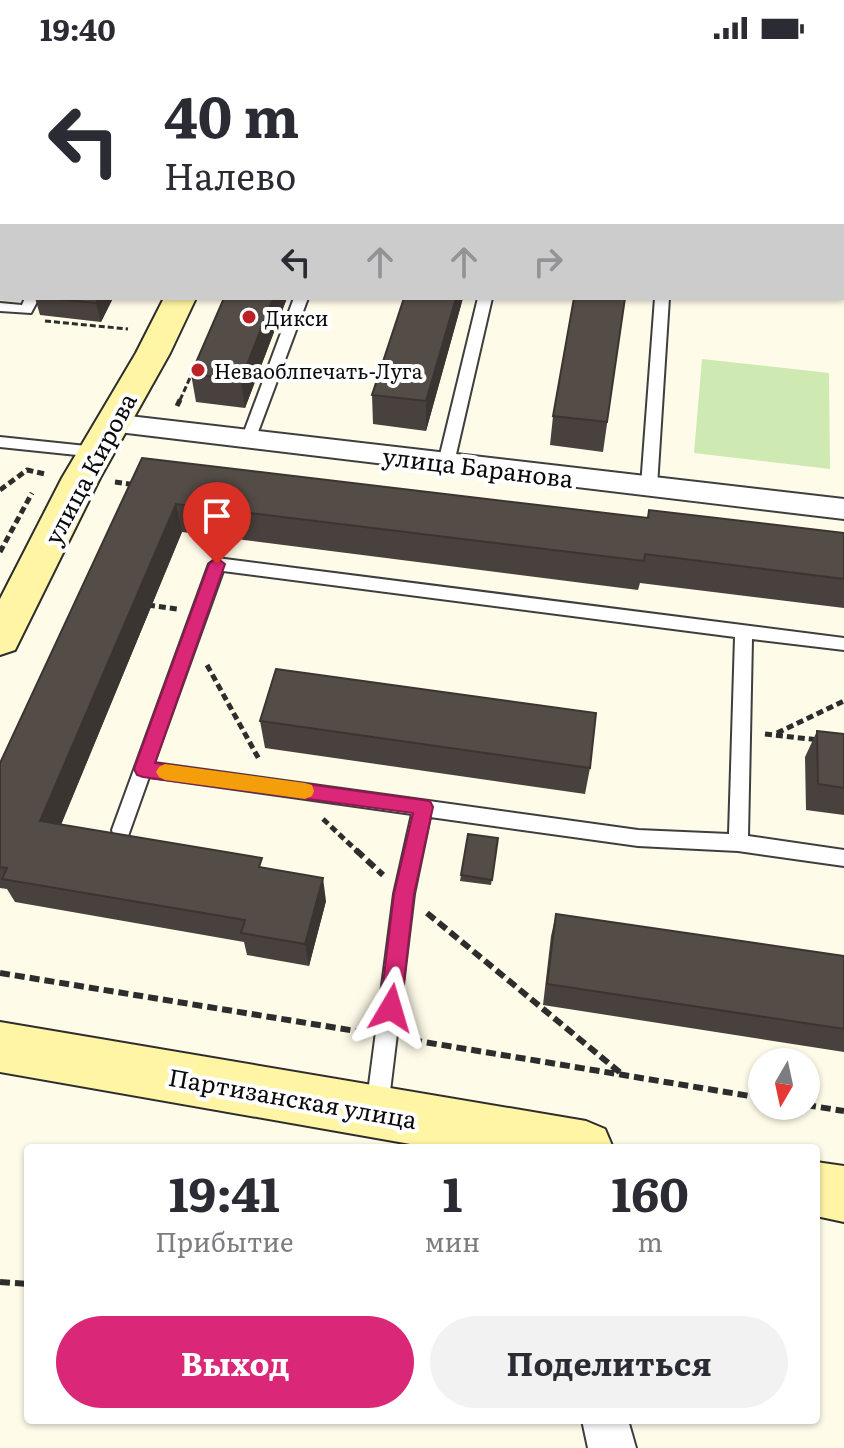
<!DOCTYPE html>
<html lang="ru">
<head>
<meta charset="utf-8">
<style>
  body { margin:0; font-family:Literata,serif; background:#f2f2f3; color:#2b2b33; height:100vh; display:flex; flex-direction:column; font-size:30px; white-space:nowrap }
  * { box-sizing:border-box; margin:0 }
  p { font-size:26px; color:#7c7c81 }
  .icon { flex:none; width:44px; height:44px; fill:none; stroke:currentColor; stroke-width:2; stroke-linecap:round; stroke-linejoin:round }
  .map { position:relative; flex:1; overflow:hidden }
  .drawer { position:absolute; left:24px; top:1088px; width:796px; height:280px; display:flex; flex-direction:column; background:#fff; border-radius:8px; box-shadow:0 2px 6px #0004 }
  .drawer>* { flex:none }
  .hud { position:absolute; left:0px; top:0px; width:844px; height:244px; box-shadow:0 2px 6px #0004; background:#fff; color:#2b2b33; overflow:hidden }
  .needle { width:52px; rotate:189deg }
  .controls { position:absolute; left:748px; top:992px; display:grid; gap:16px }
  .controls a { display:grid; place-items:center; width:72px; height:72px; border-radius:50%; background:#fff; box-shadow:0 2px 6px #0004; font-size:40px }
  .pin { position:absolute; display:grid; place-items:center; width:68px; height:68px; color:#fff; margin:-82px -34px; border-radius:50% 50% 50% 0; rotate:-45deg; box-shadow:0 0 8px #0007 }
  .pin .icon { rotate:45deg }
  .me { position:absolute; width:88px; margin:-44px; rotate:7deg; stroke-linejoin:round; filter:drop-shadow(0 0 6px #0008) }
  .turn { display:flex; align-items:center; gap:28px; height:168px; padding:0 32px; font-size:36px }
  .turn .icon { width:104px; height:104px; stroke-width:2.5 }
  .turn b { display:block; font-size:56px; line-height:68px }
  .lanes { display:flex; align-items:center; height:76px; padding:0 32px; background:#0003; justify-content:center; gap:40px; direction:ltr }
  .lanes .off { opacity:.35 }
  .eta { display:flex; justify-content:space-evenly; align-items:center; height:136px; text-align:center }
  .eta b { font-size:48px; font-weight:700; line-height:56px }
  .action { display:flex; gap:16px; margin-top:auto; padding:16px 32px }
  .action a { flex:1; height:92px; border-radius:48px; background:#db2777; color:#fff; font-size:32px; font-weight:700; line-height:92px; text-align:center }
  .action a+a { background:#f2f2f3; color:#2b2b33 }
  .status { display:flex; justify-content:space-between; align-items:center; height:56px; padding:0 40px; background:#fff; direction:ltr }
  .status svg { height:22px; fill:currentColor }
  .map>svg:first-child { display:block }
</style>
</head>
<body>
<div class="status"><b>19:40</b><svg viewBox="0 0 49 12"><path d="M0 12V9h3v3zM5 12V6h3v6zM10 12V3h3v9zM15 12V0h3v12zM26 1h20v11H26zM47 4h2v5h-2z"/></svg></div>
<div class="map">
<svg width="844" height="1392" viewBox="0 0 844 1392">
  <rect width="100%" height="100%" fill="#fffbe9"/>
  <path fill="#cfe9b3" d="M702,303L829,317L830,413L694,397Z"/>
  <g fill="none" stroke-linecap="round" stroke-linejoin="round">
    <g stroke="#3e3e3e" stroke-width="4">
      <path id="lane" d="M0,49H2V55H0Z
        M25,242H39L31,257L0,255V247L22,249Z
        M294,242H308L255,384L248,389L243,388L241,384Z
        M478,242H492L454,407L446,412L438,407Z
        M655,242H669L657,430L649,435L641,430Z
        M0,381L96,391L103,396L96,401L0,391Z
        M217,502L844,582V594L752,583L748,780L844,794V810L738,795L638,790L430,761L414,838L388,1052L385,1060L377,1063L369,1060L366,1052L394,838L412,758L149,721L128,780L121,782L114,780L112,774L209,508ZM223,515L735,581L729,778L638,774L154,707Z"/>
    </g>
    <g stroke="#3e3e3e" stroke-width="4">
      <path id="street" d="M842,211H844V226H842Z
        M112,358L844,443V463L102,374L98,367L102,360Z
        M582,1364H628L636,1392H588Z"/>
    </g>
    <g stroke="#2d2d2d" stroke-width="4">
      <path id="secondary" d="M164,242H196L170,297L100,422L15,594L0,599V543L62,422L136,297Z
        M0,966L586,1065L605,1073L613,1092H433L0,1016Z
        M816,1106L844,1110V1166L816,1160Z"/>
    </g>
    <path stroke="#2d2d2d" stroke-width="3" stroke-dasharray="6 3" stroke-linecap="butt" d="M45,265L128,273
      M180,344L193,315"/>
    <path stroke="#2d2d2d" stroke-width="5" stroke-dasharray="7 4" stroke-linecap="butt" d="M177,350L181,342
      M115,426L137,429
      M0,434L27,414L45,418
      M0,496L32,437
      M148,549L177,553
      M207,609L260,705
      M777,677L844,645
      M765,678L819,684
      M323,763L358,796"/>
    <path stroke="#2d2d2d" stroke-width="6" stroke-dasharray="10 5" stroke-linecap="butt" d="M356,794L383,819
      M427,857L623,1019
      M0,917L362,976
      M412,984L762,1042
      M806,1049L844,1055
      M0,1226L28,1228"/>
    <use href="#lane" fill="#fff" fill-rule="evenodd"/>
    <use href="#street" fill="#fff" fill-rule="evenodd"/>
    <use href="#secondary" fill="#fff5a4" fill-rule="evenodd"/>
  </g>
  <path fill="#48413d" d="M842,137H844V194L842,193Z
    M35,242H113L101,266L40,259Z
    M224,242H287L245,352L196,346L191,318Z
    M404,242H463L426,375L373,368L372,339Z
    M625,242L603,396L550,389L553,360Z
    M142,402L647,462L649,454L844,477V552L640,527L638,534L182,476L61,769L264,812L326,845L309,910L247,899L244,886L15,846L7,833L0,832V707Z
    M260,665L590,712L585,738L265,692Z
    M817,675L844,678V759L806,754L805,701Z
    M498,782L491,829L460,825L461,819Z
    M556,858L844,900V996L543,949L551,880Z"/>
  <path fill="#3b3532" d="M114,0H136L135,2H113Z
    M99,242H113L101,266L96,247Z
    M273,242H287L245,352L241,324Z
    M456,242H463L426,375V345Z
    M176,448L182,476L52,790L40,765Z
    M323,822L326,845L309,910L305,888Z"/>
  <path fill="#544c47" stroke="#3b3532" stroke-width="2" d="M70,0H114L113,2H69Z
    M842,137H844V163H842Z
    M47,242H99L96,247Z
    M224,242H273L241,324L191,318Z
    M404,242H456L426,345L372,339Z
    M574,242H625L607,366L553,360Z
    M142,402L648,462L649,454L844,477V523L645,498L644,505L176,448L40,765L262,802L259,811L323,822L305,888L241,877L245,864L2,823L7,812L0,811V707Z
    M276,613L596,657L590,712L260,665Z
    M817,675L844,678V732L818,728Z
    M468,778L498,782L492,824L461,819Z
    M556,858L844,900V973L547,928Z"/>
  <path fill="#db2777" stroke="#8e194d" stroke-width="2" d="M217,502L225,508L155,707L430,745L433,751L414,838L401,952L398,959L391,961L383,959L380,952L394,838L413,757L143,721L137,719L134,713L209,508Z"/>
  <path fill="#f59e0b" d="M165,708L305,727L312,729L314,735L312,740L305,743L165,724L159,721L156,716L159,711Z"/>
  <g fill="#bd2128" stroke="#fff" stroke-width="3">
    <circle cx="249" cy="261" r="8"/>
    <circle cx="198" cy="314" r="8"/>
  </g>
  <g text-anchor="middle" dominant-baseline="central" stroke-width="8" stroke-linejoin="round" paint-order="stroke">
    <g font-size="20" fill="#0b0b0b" stroke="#fff" text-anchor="start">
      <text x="265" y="261">Дикси</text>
      <text x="214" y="314">Неваоблпечать-Луга</text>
    </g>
    <g font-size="24" fill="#0b0b0b" stroke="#fff">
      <text transform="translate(478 410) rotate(7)">улица Баранова</text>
      <text transform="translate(89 412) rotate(-62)">улица Кирова</text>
      <text transform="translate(293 1041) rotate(10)">Партизанская улица</text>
    </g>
  </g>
</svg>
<div class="controls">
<a><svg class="needle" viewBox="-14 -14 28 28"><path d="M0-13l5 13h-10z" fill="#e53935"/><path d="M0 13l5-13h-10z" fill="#7c7c81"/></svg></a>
</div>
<div class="pin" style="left:217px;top:508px;background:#d93025"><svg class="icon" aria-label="arrive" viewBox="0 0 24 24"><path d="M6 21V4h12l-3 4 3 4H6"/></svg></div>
<svg class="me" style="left:391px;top:952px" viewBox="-20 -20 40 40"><path d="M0-17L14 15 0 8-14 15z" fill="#db2777" stroke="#fff" stroke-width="4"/></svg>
<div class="hud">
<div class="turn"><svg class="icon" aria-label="left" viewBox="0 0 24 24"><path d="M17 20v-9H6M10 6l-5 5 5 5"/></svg><div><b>40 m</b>Налево</div></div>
<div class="lanes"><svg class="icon" aria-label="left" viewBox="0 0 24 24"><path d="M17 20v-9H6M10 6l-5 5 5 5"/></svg><svg class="icon off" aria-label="ahead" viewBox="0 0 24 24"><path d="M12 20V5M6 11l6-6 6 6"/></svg><svg class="icon off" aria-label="ahead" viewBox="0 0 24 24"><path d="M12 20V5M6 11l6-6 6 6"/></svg><svg class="icon off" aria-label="right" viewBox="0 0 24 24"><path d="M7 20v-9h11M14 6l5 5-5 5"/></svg></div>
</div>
<section class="drawer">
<div class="eta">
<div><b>19:41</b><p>Прибытие</p></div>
<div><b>1</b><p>мин</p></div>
<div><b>160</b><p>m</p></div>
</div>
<div class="action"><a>Выход</a><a>Поделиться</a></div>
</section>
</div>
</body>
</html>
